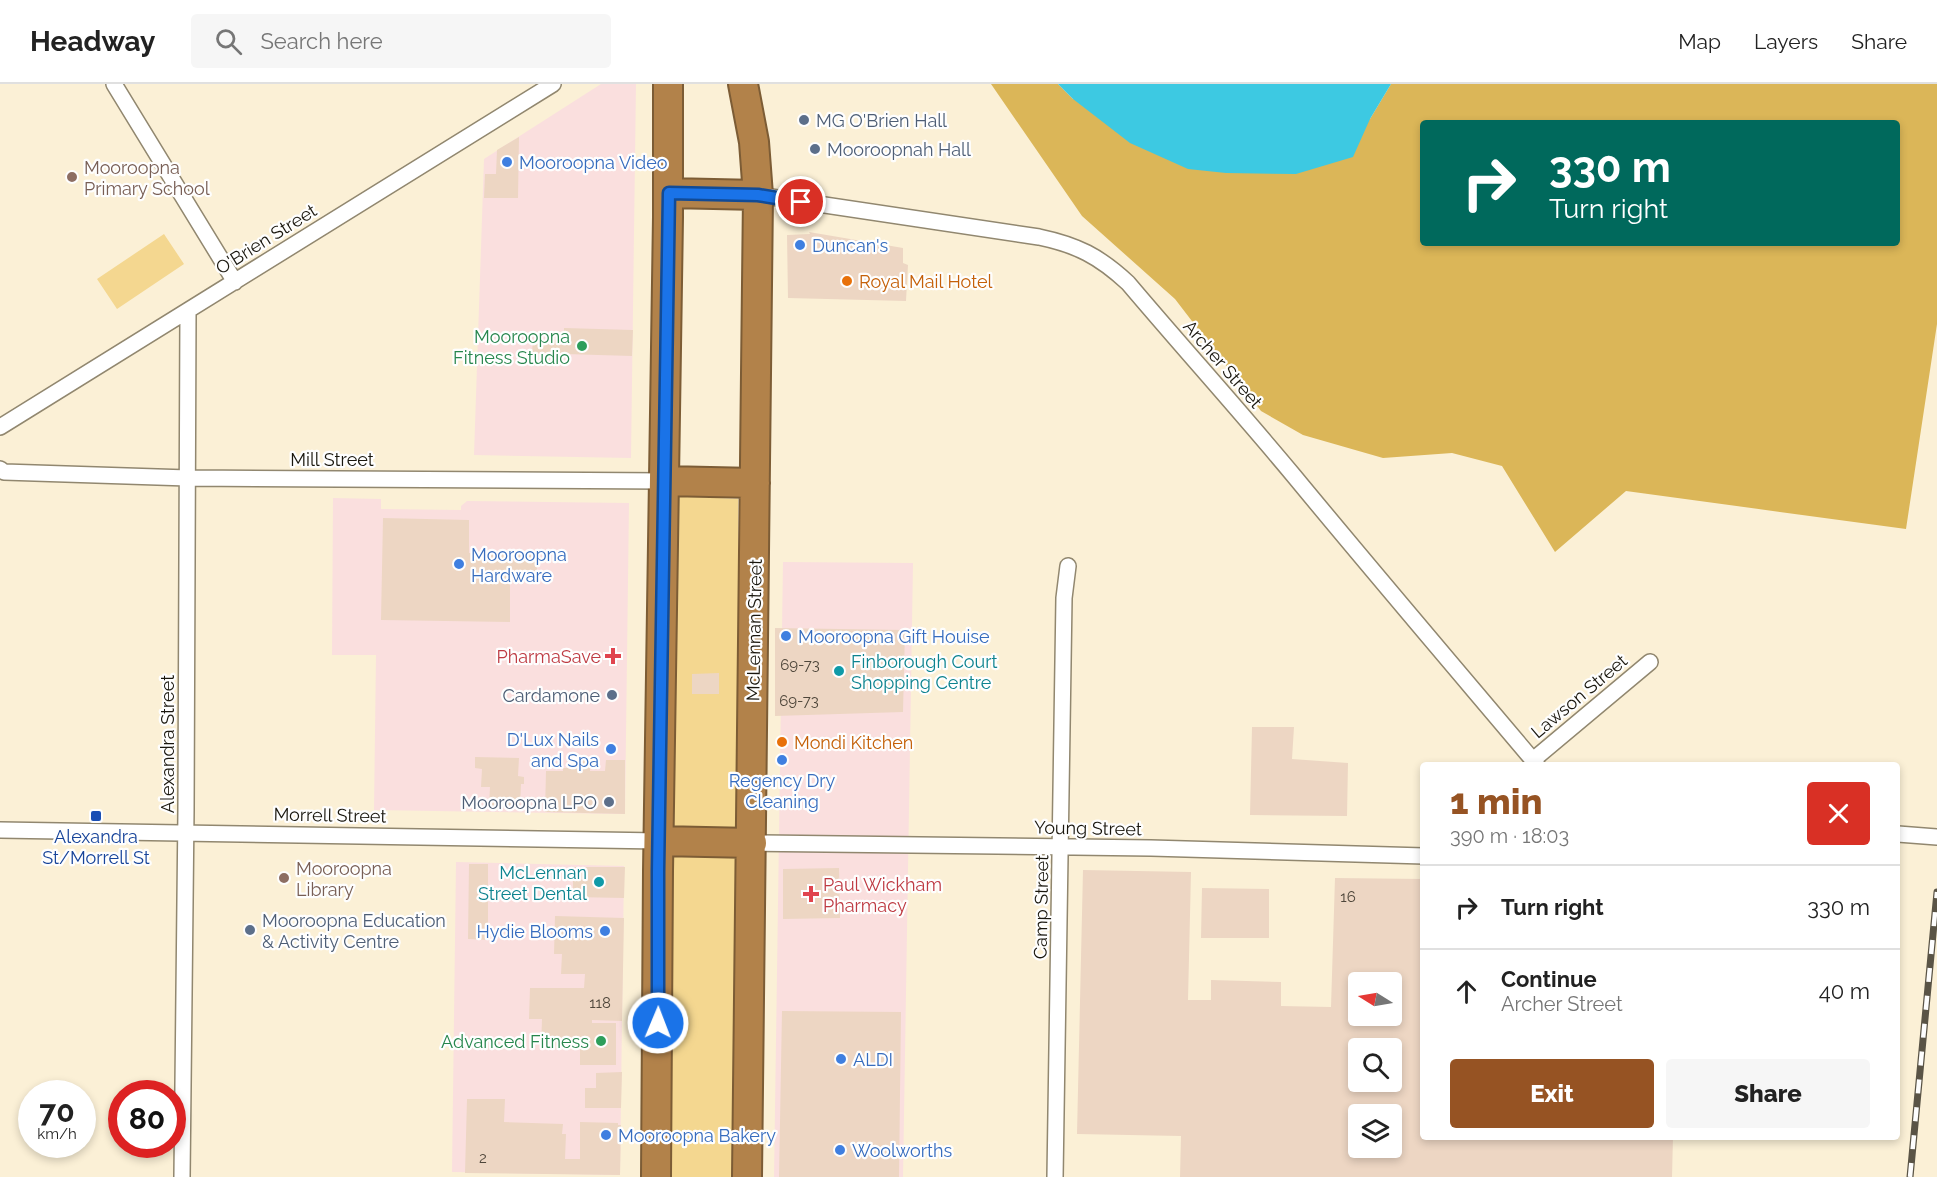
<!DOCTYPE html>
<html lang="en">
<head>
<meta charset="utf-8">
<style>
  body { margin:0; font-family:Raleway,sans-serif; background:#f6f6f6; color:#222; height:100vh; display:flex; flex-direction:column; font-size:22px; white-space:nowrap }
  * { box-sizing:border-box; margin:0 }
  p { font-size:20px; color:#767676 }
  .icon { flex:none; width:33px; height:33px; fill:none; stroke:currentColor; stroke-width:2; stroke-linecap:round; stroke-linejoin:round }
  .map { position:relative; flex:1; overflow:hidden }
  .sheet { position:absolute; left:1420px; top:678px; width:480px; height:378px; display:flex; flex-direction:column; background:#fff; border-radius:6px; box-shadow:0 3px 9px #0003 }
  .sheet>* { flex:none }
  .top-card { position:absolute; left:1420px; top:36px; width:480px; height:126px; border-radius:6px; box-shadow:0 3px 9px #0003; background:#00695c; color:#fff; overflow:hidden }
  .needle { width:39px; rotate:281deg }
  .controls { position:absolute; left:1348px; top:888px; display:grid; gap:12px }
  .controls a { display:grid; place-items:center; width:54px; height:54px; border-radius:6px; background:#fff; box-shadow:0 3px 9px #0003; font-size:30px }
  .speed { position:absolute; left:18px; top:996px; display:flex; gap:12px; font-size:30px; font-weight:700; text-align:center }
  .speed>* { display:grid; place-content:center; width:78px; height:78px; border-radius:50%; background:#fff; box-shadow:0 3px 9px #0003; line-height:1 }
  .speed small { font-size:15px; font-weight:400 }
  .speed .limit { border:9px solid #d22; background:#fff; color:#111 }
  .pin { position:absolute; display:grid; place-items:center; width:51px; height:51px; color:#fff; margin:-26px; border:3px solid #fff; border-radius:50%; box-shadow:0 2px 6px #0007 }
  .me { position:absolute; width:66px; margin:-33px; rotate:1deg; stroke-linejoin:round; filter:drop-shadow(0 0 4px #0008) }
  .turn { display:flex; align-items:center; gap:21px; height:126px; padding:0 30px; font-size:27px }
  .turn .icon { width:78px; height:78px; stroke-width:2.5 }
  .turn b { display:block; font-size:42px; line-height:51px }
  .round { display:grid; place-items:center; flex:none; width:63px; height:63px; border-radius:6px; background:#f6f6f6 }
  .headline { display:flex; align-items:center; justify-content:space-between; height:102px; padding:0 30px }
  h1 { font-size:36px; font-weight:800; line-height:45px; color:#965323 }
  .action { display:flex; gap:12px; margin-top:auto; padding:12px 30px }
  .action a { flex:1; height:69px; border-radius:6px; background:#965323; color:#fff; font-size:24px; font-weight:800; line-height:69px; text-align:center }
  .action a+a { background:#f6f6f6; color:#222 }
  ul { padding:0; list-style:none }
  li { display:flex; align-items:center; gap:18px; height:84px; padding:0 30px; border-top:2px solid #e0e0e0 }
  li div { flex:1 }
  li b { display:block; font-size:22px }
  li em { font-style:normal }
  header { display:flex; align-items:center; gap:36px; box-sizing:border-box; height:84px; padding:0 30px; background:#fff; border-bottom:2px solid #e0e0e0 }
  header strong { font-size:28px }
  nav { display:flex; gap:33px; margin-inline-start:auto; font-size:21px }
  .search { width:420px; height:54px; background:#f6f6f6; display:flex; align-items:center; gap:15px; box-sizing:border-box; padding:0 21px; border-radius:6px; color:#767676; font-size:22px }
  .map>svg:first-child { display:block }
</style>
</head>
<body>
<header>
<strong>Headway</strong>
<div class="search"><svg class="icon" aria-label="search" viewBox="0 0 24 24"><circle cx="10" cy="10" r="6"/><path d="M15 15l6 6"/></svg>Search here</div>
<nav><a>Map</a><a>Layers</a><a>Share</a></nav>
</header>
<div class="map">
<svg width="1937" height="1093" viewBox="0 0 1937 1093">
  <rect width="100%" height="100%" fill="#fbf0d6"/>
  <path fill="#fadfde" d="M601,0H636L631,374L474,371L484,75Z
    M333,414L381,415V425L461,426V422L467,417L629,419L625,730L374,726L376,571H332Z
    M783,478L913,479L903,1093H774Z
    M456,778L624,782L620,1091L452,1088Z"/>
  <path fill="#f4d790" d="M164,150L184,180L117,225L97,195Z
    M678,412L738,415V750L674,746Z
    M671,766L741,770L733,1093H668Z"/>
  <path fill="#dbb658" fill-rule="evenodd" d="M991,0H1058L1073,15L1370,35L1391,0H1937V240L1906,445L1626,407L1555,468L1502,382L1452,369L1383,374L1303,351L1261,327L1175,215L1082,132ZM1424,39H1898V159H1424Z"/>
  <path fill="#3dc9e2" d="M1058,0H1391L1370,35L1353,73L1296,90L1226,89L1188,85L1130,59L1073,15Z"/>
  <path fill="#edd6c3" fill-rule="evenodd" d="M519,53L518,114H484L485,90H496L497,66Z
    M809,148L903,164V179L908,181L906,217L788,214L787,151L810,150Z
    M564,244L633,246L632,272L532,269L533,255L564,256Z
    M383,434L469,436V469L537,470V490H510V538L381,536Z
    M775,544L905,546L903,628L775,632Z
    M719,589V610H692V590Z
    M1252,643H1294L1292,675L1348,679L1347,732L1250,731Z
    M475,673L519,674L518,692L524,693V700H521L520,723L489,722L490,703H481L482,685L475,684Z
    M574,675H591L590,687H605L606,676H625V730L545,728L546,687H563V684H573Z
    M469,780H488V856L468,855Z
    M573,783H625L624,814L573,813Z
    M839,784L840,834L783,835V785Z
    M1083,786L1191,788L1188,916H1211V896L1281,898V922L1331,923L1335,794L1424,795V1053H1673L1672,1093H1180L1181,1052L1077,1050ZM1359,898H1392V932H1359ZM1359,964H1392V998H1359ZM1359,1030H1392V1064H1359Z
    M1202,804L1269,805V854H1201Z
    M555,832L624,834L622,937L592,936V939H616V981H580V965L541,964L542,935H529L530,904H584L585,890H561L562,870H554Z
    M782,927L901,928L899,1093H779Z
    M622,988L621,1024H585V1004H596V989Z
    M467,1015H505L504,1038L563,1040L562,1050H566L565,1075H580V1038L618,1039V1041H621L620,1091L465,1089Z"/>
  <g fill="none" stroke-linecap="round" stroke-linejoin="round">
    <g stroke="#91876f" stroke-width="18">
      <path id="street" d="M114,0L235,198
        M758,111L1039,153C1077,161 1099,172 1128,199C1183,264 1240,327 1294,392C1374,489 1456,585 1537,681
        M0,343L553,0
        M0,385L4,388L188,394L665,397
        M1533,676L1650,578
        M0,746L659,757
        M1898,750L1937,753
        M752,759L1151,764L1424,772
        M182,1093L186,726L188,227
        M1055,1093L1064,514L1068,482"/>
    </g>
    <g stroke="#7c5c35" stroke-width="32">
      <path id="highway" d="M743,0L754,58L758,111L747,1093
        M669,109L758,111
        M665,397L755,399
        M659,757L752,759
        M656,1093L658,787L668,133V0"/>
    </g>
    <use href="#street" stroke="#fff" stroke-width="15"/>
    <use href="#highway" stroke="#b2824a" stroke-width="28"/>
    <g stroke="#5a5446" stroke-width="7">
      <path id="rail" d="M1910,1093L1937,808"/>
    </g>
    <use href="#rail" stroke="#fefefe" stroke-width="4.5" stroke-dasharray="14" stroke-linecap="butt"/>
  </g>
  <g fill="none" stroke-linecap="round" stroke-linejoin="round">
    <g stroke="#114b97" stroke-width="15">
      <path id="route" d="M658,939V787L669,109L758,111L801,118"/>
    </g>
    <use href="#route" stroke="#1a73e8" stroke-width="10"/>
  </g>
  <g fill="#5c6f8a" stroke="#fefefe" stroke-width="2">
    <circle cx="804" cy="36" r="6"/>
    <circle cx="815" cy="65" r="6"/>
    <circle cx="612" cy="611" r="6"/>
    <circle cx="609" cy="718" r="6"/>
    <circle cx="250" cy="846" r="6"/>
  </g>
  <g fill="#3f7fe0" stroke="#fefefe" stroke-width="2">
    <circle cx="507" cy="78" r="6"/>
    <circle cx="800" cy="161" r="6"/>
    <circle cx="459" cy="480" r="6"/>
    <circle cx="786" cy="552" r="6"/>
    <circle cx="611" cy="665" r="6"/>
    <circle cx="782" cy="676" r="6"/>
    <circle cx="605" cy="847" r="6"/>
    <circle cx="841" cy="975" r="6"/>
    <circle cx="606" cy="1051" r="6"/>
    <circle cx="840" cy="1066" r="6"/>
  </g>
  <g fill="#8d6e63" stroke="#fefefe" stroke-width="2">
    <circle cx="72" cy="93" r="6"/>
    <circle cx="284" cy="794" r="6"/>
  </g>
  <g fill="#e8710a" stroke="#fefefe" stroke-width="2">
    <circle cx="847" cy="197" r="6"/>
    <circle cx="782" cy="658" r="6"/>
  </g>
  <g fill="#2e9e5b" stroke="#fefefe" stroke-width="2">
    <circle cx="582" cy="262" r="6"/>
    <circle cx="601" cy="957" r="6"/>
  </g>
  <g fill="#e0444e" stroke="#fefefe" stroke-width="2">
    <path d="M610 563h6v6h6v6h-6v6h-6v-6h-6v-6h6z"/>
    <path d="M808 801h6v6h6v6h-6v6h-6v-6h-6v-6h6z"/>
  </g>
  <g fill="#0f9aa8" stroke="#fefefe" stroke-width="2">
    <circle cx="839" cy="587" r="6"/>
    <circle cx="599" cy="798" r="6"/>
  </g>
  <rect fill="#1a4fb4" stroke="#fefefe" stroke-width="2" x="90" y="726" width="12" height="12" rx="3"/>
  <g text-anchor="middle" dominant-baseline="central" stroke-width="4.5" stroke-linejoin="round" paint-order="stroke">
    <g font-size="15" fill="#4e463a">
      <text x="800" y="581">69-73</text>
      <text x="799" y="617">69-73</text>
      <text x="1348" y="813">16</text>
      <text x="600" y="919">118</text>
      <text x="483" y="1074">2</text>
    </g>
    <g font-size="18" fill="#4e5e75" stroke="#fefefe" text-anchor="start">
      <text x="816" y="36">MG O'Brien Hall</text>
      <text x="827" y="65">Mooroopnah Hall</text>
      <text x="600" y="611" text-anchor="end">Cardamone</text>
      <text x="597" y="718" text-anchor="end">Mooroopna LPO</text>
      <text x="262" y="836">Mooroopna Education<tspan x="262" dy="21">&amp; Activity Centre</tspan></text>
    </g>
    <g font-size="18" fill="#366cbe" stroke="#fefefe" text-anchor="start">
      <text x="519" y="78">Mooroopna Video</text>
      <text x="812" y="161">Duncan's</text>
      <text x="471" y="470">Mooroopna<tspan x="471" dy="21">Hardware</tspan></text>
      <text x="798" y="552">Mooroopna Gift Houise</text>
      <text x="599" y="655" text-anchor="end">D'Lux Nails<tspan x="599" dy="21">and Spa</tspan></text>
      <text x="782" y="696" text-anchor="middle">Regency Dry<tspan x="782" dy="21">Cleaning</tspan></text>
      <text x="593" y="847" text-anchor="end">Hydie Blooms</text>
      <text x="853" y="975">ALDI</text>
      <text x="618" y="1051">Mooroopna Bakery</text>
      <text x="852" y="1066">Woolworths</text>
    </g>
    <g font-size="18" fill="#785e54" stroke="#fefefe" text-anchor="start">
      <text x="84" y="83">Mooroopna<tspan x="84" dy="21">Primary School</tspan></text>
      <text x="296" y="784">Mooroopna<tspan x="296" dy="21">Library</tspan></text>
    </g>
    <g font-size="18" fill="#19160d" stroke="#fefefe">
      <text transform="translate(266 155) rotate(-32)">O'Brien Street</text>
      <text transform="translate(1223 280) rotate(49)">Archer Street</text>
      <text x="332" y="375">Mill Street</text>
      <text transform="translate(754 546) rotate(-89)">McLennan Street</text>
      <text transform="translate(1579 612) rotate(-40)">Lawson Street</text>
      <text transform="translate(167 660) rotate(-90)">Alexandra Street</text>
      <text transform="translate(330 731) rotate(1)">Morrell Street</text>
      <text transform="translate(1088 744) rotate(1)">Young Street</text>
      <text transform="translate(1041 823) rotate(-89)">Camp Street</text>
    </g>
    <g font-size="18" fill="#c56008" stroke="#fefefe" text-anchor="start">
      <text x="859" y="197">Royal Mail Hotel</text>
      <text x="794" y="658">Mondi Kitchen</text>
    </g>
    <g font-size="18" fill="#27864d" stroke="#fefefe" text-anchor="end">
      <text x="570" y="252">Mooroopna<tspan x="570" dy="21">Fitness Studio</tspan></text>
      <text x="589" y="957">Advanced Fitness</text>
    </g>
    <g font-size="18" fill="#be3a42" stroke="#fefefe" text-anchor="end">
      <text x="601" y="572">PharmaSave</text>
      <text x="823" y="800" text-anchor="start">Paul Wickham<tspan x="823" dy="21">Pharmacy</tspan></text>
    </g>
    <g font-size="18" fill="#0d838f" stroke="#fefefe" text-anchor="start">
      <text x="851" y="577">Finborough Court<tspan x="851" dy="21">Shopping Centre</tspan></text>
      <text x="587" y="788" text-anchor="end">McLennan<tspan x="587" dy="21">Street Dental</tspan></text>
    </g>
    <g font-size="18" fill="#164399" stroke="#fefefe">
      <text x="96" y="752">Alexandra<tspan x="96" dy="21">St/Morrell St</tspan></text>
    </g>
  </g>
</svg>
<div class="controls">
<a><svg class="needle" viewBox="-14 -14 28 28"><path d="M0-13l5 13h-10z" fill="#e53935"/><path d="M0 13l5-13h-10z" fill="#767676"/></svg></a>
<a><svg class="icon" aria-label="search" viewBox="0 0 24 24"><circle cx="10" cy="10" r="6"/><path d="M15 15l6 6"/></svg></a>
<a><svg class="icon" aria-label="layers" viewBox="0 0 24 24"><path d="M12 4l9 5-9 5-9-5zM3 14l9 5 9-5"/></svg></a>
</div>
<div class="speed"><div>70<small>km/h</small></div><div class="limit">80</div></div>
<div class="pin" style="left:801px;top:118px;background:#d93025"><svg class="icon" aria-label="arrive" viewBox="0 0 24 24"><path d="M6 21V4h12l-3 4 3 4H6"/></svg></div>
<svg class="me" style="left:658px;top:939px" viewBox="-20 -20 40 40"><circle r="17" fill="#1a73e8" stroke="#fff" stroke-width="3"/><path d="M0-11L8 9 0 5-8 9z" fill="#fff"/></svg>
<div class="top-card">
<div class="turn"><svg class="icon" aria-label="right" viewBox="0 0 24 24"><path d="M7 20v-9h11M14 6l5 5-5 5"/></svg><div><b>330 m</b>Turn right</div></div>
</div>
<section class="sheet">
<div class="headline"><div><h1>1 min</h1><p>390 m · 18:03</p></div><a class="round" style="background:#d93025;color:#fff"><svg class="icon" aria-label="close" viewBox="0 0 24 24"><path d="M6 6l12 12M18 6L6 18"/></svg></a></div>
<ul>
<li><svg class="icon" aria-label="right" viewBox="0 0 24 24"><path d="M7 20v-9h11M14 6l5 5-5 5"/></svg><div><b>Turn right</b></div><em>330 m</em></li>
<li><svg class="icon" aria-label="ahead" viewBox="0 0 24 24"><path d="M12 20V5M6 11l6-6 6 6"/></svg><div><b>Continue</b><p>Archer Street</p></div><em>40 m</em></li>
</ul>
<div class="action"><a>Exit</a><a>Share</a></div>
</section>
</div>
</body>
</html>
